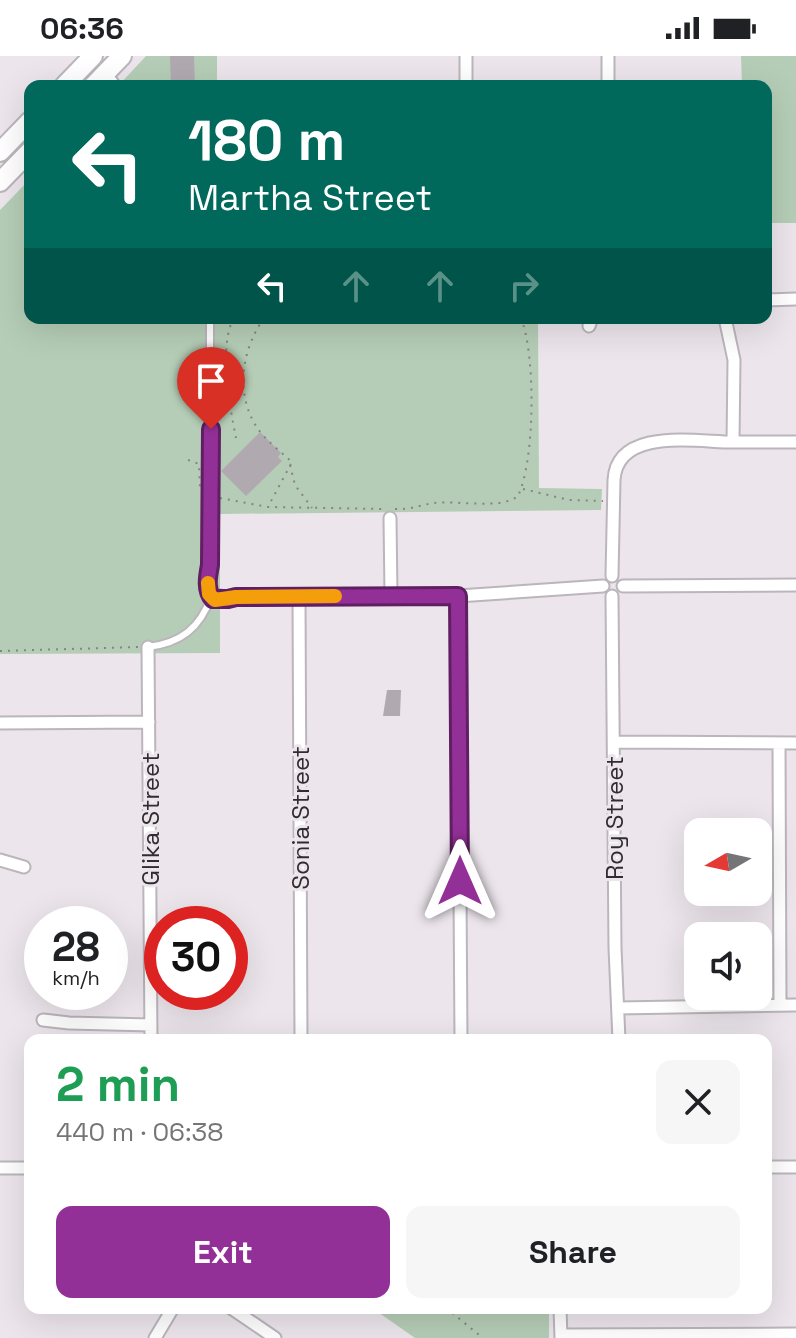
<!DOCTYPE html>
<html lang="en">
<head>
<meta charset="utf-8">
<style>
  body { margin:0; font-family:"Space Grotesk",sans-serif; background:#f6f6f6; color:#202124; height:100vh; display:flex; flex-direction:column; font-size:30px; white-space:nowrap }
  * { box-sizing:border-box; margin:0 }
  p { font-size:26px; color:#757577 }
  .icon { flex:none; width:44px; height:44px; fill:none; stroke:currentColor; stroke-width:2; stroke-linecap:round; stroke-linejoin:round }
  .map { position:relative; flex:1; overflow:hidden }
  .side { position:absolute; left:24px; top:978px; width:748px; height:280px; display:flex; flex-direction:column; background:#fff; border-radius:16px; box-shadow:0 8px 32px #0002 }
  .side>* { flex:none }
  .banner { position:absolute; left:24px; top:24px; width:748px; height:244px; border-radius:16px; box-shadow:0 8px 32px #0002; background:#00695c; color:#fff; overflow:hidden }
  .needle { width:52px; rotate:261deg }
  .tools { position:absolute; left:684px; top:762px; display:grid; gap:16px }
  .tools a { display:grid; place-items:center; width:88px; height:88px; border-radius:16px; background:#fff; box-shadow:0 8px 32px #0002; font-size:40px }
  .speed { position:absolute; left:24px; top:850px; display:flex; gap:16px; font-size:40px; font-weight:700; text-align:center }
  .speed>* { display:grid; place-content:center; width:104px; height:104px; border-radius:50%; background:#fff; box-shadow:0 8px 32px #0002; line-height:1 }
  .speed small { font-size:20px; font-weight:400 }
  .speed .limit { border:12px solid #d22; background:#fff; color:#111 }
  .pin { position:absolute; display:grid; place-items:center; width:68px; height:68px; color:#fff; margin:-82px -34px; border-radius:50% 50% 50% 0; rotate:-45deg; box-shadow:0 0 8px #0007 }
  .pin .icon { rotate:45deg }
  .me { position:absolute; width:88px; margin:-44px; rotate:0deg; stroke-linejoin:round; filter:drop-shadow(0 0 6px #0008) }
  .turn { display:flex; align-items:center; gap:28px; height:168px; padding:0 32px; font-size:36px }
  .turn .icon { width:104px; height:104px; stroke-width:2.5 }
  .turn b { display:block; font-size:56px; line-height:68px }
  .lanes { display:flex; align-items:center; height:76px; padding:0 32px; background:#0003; justify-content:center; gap:40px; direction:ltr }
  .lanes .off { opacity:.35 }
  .round { display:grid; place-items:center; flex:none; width:84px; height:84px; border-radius:16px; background:#f6f6f6 }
  .overview { display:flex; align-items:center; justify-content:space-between; height:136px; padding:0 32px }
  h1 { font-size:48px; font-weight:800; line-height:60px; color:#1e9e55 }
  .primary-button { display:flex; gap:16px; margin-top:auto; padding:16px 32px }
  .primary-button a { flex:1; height:92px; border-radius:16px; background:#933097; color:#fff; font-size:32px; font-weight:800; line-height:92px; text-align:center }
  .primary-button a+a { background:#f6f6f6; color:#202124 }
  .status { display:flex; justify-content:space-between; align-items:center; height:56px; padding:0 40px; background:#fff; direction:ltr }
  .status svg { height:22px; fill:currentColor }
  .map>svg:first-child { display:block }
</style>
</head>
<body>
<div class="status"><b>06:36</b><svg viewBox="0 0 49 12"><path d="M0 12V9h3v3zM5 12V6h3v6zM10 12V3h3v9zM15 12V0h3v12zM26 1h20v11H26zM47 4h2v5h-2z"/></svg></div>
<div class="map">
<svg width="796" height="1282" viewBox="0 0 796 1282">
  <rect width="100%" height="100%" fill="#ece6ec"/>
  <path fill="#b5cdb6" d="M146,0H217V30H118Z
    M741,0H796V167H766V30H742Z
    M30,123V262H538L539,432L602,433L601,454L220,458V597L0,598V154Z
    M372,1252H549V1282H415Z"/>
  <path fill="#b0aab0" d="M170,0H194L195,30H171Z
    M260,376L281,397L278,401L282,405L246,440L221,415Z
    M387,634H401L400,660H383Z"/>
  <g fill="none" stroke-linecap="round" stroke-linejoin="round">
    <g stroke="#bbb5bc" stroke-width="10">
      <path id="lane" d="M109,18L118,30
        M210,262V509L215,536L236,541
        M210,512V540L217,544L236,541
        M148,591C181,587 200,572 211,541"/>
    </g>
    <g stroke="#bbb5bc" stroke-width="15">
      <path id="street" d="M466,0V30
        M608,0V30
        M766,244L796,243
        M589,270L592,262
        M733,386H796
        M390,462L391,539
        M612,520L614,424C617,371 696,386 733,386L734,304L725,262
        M623,530L796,529
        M299,540L301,984
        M458,540L461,984
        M612,540L615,892L619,984
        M236,541L458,540L603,530
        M148,591L151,984
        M0,667L149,666
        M614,686L796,687
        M779,687L780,949
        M0,804L24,811
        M618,952L796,949
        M43,964L69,967L151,969
        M766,1111H796
        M0,1112H30
        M231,1252L275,1282
        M560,1252L561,1282
        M561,1279L796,1278
        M155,1282L173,1252"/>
    </g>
    <g stroke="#bbb5bc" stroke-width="22">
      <path id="primary" d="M64,30L93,0
        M93,30L122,0
        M0,96L30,65
        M0,126L30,95"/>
    </g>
    <path stroke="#868286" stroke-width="2" stroke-dasharray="2 6" stroke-linecap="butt" d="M234,262C218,289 230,352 236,382
      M264,262C242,293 235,336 256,370C264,383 280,395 292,406L269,449
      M188,404L199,408L200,433
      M290,409L295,429L312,452
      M523,433L569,444L603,445
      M220,442L268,451L385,453
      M395,453C410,454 420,449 434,447C456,444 501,454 518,440C535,404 536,300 521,262
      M0,595L139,591
      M446,1252L483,1282"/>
    <use href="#lane" stroke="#fff" stroke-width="6"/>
    <use href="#street" stroke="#fff" stroke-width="11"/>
    <use href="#primary" stroke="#fff" stroke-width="18"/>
  </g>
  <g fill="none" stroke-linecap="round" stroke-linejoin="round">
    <g stroke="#601f62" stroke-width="20">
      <path id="route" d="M211,373L210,509C208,520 205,534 213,543H228L236,541L458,540L460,825"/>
    </g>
    <use href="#route" stroke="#933097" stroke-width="14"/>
    <path stroke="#f59e0b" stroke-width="14" d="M208,527L209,538L215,544L236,541L335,540"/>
  </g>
  <g text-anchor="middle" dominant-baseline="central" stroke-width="6" stroke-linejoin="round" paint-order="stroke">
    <g font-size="24" fill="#302d30" stroke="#ece6ec">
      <text transform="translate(300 762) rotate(-90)">Sonia Street</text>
      <text transform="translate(614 762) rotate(-90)">Roy Street</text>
      <text transform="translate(150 763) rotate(-90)">Glika Street</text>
    </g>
  </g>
</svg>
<div class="tools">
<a><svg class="needle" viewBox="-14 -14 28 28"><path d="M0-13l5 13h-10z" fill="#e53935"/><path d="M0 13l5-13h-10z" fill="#757577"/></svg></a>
<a><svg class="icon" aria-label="sound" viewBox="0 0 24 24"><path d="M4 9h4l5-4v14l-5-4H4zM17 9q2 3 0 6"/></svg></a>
</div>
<div class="speed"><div>28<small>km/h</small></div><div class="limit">30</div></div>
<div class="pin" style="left:211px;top:373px;background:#d93025"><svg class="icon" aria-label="arrive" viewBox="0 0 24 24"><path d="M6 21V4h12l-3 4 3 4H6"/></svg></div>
<svg class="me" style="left:460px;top:825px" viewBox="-20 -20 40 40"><path d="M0-17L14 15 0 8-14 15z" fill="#933097" stroke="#fff" stroke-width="4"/></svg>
<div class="banner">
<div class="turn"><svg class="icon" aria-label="left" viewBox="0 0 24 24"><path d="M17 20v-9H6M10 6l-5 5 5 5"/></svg><div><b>180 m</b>Martha Street</div></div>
<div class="lanes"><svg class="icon" aria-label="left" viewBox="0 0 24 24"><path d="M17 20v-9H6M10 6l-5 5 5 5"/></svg><svg class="icon off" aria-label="ahead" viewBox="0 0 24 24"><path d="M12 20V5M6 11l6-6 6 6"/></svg><svg class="icon off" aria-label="ahead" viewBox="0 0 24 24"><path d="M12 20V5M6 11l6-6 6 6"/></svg><svg class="icon off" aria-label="right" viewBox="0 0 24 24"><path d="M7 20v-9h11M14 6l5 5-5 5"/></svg></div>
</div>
<section class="side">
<div class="overview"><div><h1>2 min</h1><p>440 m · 06:38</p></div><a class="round"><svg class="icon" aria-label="close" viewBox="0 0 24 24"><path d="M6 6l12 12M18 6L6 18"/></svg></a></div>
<div class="primary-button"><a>Exit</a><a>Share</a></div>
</section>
</div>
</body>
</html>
